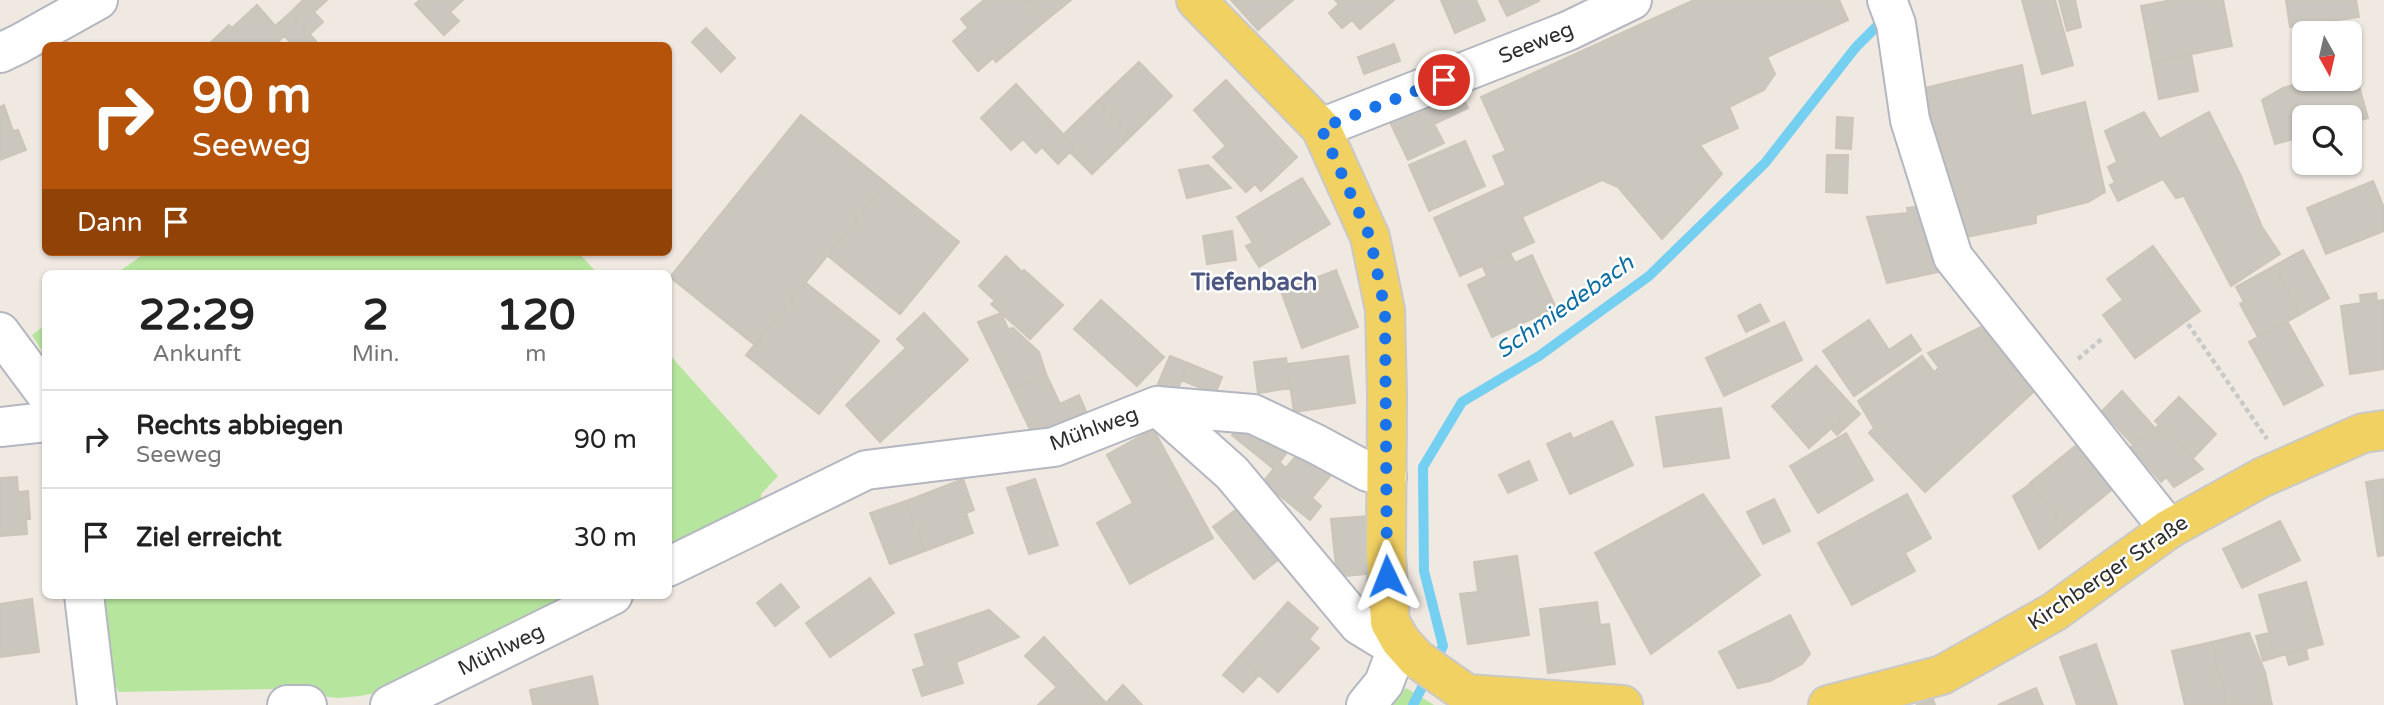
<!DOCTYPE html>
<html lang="de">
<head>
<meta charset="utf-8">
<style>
  body { margin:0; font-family:"Varela Round",sans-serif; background:#f6f6f6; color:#222; height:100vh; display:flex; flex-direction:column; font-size:26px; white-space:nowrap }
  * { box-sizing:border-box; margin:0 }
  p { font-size:23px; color:#767676 }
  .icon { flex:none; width:38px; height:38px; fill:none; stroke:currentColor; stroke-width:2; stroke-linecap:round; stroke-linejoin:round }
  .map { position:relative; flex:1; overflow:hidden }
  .drawer { position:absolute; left:42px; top:270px; width:630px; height:329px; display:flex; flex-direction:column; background:#fff; border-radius:10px; box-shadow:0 2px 5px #0004 }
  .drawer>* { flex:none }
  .hud { position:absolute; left:42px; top:42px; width:630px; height:214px; border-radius:10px; box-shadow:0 2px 5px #0004; background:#b45309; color:#fff; overflow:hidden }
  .needle { width:46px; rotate:172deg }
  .controls { position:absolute; left:2292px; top:21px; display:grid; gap:14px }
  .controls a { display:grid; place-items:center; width:70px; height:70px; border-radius:10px; background:#fff; box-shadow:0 2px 5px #0004; font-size:35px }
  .pin { position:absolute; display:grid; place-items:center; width:60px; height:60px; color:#fff; margin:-30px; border:4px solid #fff; border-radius:50%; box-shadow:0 2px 7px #0007 }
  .me { position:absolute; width:77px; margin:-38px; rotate:358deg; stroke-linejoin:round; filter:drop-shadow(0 0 5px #0008) }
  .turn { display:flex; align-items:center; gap:24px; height:147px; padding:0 35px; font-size:32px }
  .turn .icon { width:91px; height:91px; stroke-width:2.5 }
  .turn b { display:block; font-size:49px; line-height:60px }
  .then { display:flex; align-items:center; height:66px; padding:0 35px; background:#0003; gap:14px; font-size:26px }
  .eta { display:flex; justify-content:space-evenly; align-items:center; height:119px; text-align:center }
  .eta b { font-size:42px; font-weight:800; line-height:49px }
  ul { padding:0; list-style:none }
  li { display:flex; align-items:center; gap:21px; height:98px; padding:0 35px; border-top:2px solid #e0e0e0 }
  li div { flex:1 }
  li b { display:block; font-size:26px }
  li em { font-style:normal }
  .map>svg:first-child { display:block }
</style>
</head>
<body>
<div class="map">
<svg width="2384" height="705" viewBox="0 0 2384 705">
  <rect width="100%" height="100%" fill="#efe9e1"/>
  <path fill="#b6e59e" d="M147,252H578L597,273H117Z
    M45,325V356L32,335Z
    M668,353L778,476L761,494L763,514L668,559Z
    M104,595H594L404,687L360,696L337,698L272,689L119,692L111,678Z
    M1406,688L1434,705H1391Z"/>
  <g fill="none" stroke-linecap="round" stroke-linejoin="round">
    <path stroke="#75cff0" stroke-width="10" d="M1413,705L1443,646L1424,571L1423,467L1462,402L1539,356L1649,276L1765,163L1856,47L1886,17"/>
  </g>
  <path fill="#cbc7bf" stroke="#cbc5ba" stroke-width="2" d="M303,0L323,22L310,34L290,13Z
    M303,0H327L314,12Z
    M420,0H463L450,12L459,21L444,35L415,4Z
    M984,0H1028L1045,21L996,62L993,58L978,71L953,41L968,28L961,19Z
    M1028,0H1071L1045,21Z
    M1231,0H1293L1258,30Z
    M1335,0H1394L1360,29L1352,20L1342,28L1329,13L1339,4Z
    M1441,0H1476L1485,20L1455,33Z
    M1499,0H1538L1539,1L1507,16Z
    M1694,0H1839L1848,20L1767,57L1775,74L1764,90L1729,107L1738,128L1700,145L1722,174L1662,239L1618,187L1602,180L1522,217L1534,242L1460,276L1434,218L1506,185L1493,156L1506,151L1481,97Z
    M2022,0H2055L2073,65L2042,74Z
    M2059,0H2075L2081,27L2067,31Z
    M2172,0H2223L2232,46L2152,62L2141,6Z
    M2286,0H2356L2359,17L2290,27Z
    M257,5L284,36L274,46H207L229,25L232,28Z
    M290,13L316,41L312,46H294L275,26Z
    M706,28L735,58L721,72L692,42Z
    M1394,44L1400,61L1364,74L1358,57Z
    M2191,54L2198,91L2159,99L2152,62Z
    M1139,62L1172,96L1131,136L1098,101Z
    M2022,65L2031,116L2085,102L2105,192L2088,202L2036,215V223L1951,240L1912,91Z
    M2354,68L2368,118L2350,123V117H2305V136L2275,144L2262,100L2283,88L2315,79H2350V69Z
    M1226,80L1297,157L1261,191L1255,184L1246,192L1213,157L1226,146L1194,110Z
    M1016,84L1075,147L1058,164L1042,147L1036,153L1023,139L1011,150L981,118Z
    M1456,84L1468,108L1434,124L1444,143L1408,160L1388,118Z
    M1098,101L1131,136L1092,174L1070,152L1075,147L1063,135Z
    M4,105L13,131L18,130L26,150L0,160V107Z
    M2144,112L2160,139L2209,112L2240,174L2262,227L2280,254L2231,286L2184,196L2176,198L2163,179L2118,201L2110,185L2115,183L2108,167L2117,162L2105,131Z
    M801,115L886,183L755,345L670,277Z
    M1837,117L1853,118L1851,149L1836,148Z
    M1465,141L1485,186L1429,211L1409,165Z
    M1827,155H1848L1847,193L1826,192Z
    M1208,165L1231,188L1187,198L1179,170Z
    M1302,178L1330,224L1259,267L1246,246L1253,243L1237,217Z
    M2373,181L2384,208V231L2326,254L2307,208Z
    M886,183L959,242L900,314L828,256Z
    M1922,206L1938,272L1887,283L1867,217L1908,213L1907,208Z
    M1232,231L1236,260L1207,264L1203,236Z
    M2153,246L2200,311L2135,358L2103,315L2123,300L2107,279Z
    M2303,250L2329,298L2301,314L2274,266Z
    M1510,253L1515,263L1532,255L1556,308L1492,337L1468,285L1487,276L1482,265Z
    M1006,256L1022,272L1024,270L1063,305L1030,339L991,304L995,301L979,286Z
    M2274,266L2301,314L2258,337L2240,304L2244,302L2236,287Z
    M1336,270L1358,327L1302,348L1281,291Z
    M806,283L879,341L819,414L746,355Z
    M2376,293L2377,301L2384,300V369L2350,374L2341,306L2361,303L2360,295Z
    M1101,300L1164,357L1137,386L1074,329Z
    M1760,304L1769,321L1746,332L1738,316Z
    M924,313L968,360L880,442L846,405L906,348L897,339Z
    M1001,313L1008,329L1013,328L1039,352L1046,374L1011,390L978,322Z
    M1869,320L1889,350L1911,335L1921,350L1854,396L1823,351Z
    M2287,321L2323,385L2284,405L2249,342Z
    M1784,322L1802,360L1724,396L1706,358Z
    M1985,325L2041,385L1925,492L1869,433L1874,428L1858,401L1922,356L1934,372L1939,368L1928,353Z
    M1170,356L1188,363L1176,394L1157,386Z
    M1348,356L1355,403L1294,412L1287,364Z
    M1286,358L1291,388L1258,393L1254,362Z
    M1188,363L1222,377L1215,394L1181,380Z
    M1816,366L1854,408L1809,448L1772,406Z
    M1046,374L1060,404L1079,395L1088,416L1035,440L1011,390Z
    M2122,391L2155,428L2133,445L2102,411Z
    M2179,397L2216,434L2193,458L2155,421Z
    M1721,408L1729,458L1664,467L1656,417Z
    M1854,408L1860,414L1837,435L1831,428Z
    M1244,420L1286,454L1274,469L1232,435Z
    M1612,421L1633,465L1570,494L1547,444L1570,433L1573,439Z
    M2159,425L2203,469L2174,487L2166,477L2161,482L2131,447Z
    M1153,429L1213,538L1130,584L1097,523L1133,503L1107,455Z
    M1846,433L1873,480L1818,513L1790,466Z
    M2084,439L2120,483L2066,527L2030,483Z
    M1301,450L1332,474L1300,512L1263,482L1279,462L1286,468Z
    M1529,461L1537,480L1508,493L1499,475Z
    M17,477L18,492L28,491L30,519H26L27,534L0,536V478Z
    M963,479L974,510L966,513L973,533L925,551L906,501Z
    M1035,479L1058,545L1029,554L1007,488Z
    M2384,479V555L2378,556L2366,482Z
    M2030,484L2066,527L2039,549L2013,496Z
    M1703,494L1760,575L1651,654L1595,553Z
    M1907,494L1931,538L1905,553L1915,571L1852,605L1818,543Z
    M1312,498L1321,506L1310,520L1300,512Z
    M1774,499L1790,531L1763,544L1747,512Z
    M906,501L925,551L890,564L870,513Z
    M1242,505L1283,556L1254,579L1213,527Z
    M1369,516L1374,573L1337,577L1331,519Z
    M2280,521L2300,560L2242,588L2223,549Z
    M1517,556L1529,635L1468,644L1460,594L1478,592L1474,562Z
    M870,578L894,613L830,657L806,623Z
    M2306,582L2323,644L2276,657L2259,595Z
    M781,584L799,607L775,626L757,603Z
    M32,599L39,652L0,657V604Z
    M1288,602L1318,628L1309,639L1319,648L1278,692L1239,657Z
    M1597,602L1600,625L1609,624L1615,664L1548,673L1540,609Z
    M989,610L1019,637L956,662L963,683L922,696L913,670L925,666L915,635Z
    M1790,615L1810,654L1802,664L1770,681L1738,688L1719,652Z
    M2249,633L2265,672L2272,705H2227L2212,642Z
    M2269,633L2276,657L2263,661L2256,636Z
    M1044,637L1106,703L1123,685L1142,705H1038L1057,687L1025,656Z
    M2212,642L2227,705H2185L2172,651Z
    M2096,644L2117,705H2077L2060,657Z
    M2306,649L2308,659L2289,665L2286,654Z
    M1239,657L1259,675L1243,692L1223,675Z
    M592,676L598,705H533L530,690Z
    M2036,688L2043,705H1998Z
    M1933,699L1935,705H1916Z"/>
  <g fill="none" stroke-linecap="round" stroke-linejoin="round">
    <g stroke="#b4b7c1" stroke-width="42">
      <path id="minor" d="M1887,0L1896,24L1910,120L1953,257L2169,529
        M0,53L19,44L98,0
        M1321,128L1568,31L1632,0
        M0,332L46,394
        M1157,406L1253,414L1316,444L1368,472L1387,477
        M0,427L46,422
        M668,567L866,470L1054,447L1157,406L1232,473L1359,625L1382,639L1400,640L1384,683L1366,705
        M84,595L97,705
        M287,705H307
        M390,705L613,595"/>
    </g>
    <g stroke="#c9c9c9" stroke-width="42">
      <path id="major" d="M1196,0L1321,128L1370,237L1385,310L1387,396L1386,554L1390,622L1400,640L1417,659L1467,694L1623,705
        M1828,705L1942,675L2054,612L2169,529L2261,478L2363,433L2384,430"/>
    </g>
    <path stroke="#c9c9c9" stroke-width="4.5" stroke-dasharray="5 3.5" stroke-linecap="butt" d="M2188,324L2267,439
      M2078,359L2104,337"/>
    <use href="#minor" stroke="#fff" stroke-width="38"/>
    <use href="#major" stroke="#f2d163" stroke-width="38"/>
  </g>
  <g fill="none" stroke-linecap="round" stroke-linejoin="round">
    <path stroke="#1a73e8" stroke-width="12" stroke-dasharray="0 21.6" d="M1387,576L1385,310L1370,237L1321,128L1444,80"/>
  </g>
  <g text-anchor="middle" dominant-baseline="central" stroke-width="5" stroke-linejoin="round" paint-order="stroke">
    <g font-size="21" fill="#2e2e2e" stroke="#fff">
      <text transform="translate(1536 43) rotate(-22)">Seeweg</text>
      <text transform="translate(1094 429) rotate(-20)">Mühlweg</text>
      <text transform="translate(2108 573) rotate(-34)">Kirchberger Straße</text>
      <text transform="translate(501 650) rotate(-26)">Mühlweg</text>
    </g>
    <g font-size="23" font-style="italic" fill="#0d6fa3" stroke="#fff">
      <text transform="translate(1565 307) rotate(-35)">Schmiedebach</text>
    </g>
    <g font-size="24" font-weight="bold" fill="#4d5680" stroke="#fff">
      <text x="1254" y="282">Tiefenbach</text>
    </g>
  </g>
</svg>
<div class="controls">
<a><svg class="needle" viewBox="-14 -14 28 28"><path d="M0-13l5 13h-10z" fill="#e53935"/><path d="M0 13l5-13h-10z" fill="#767676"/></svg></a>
<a><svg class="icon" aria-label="search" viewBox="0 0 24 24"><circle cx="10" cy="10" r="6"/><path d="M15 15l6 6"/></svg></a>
</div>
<div class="pin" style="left:1444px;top:80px;background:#d93025"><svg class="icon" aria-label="arrive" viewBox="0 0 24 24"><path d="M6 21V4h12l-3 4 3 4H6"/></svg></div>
<svg class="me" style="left:1387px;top:576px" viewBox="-20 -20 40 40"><path d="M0-17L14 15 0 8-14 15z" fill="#1a73e8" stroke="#fff" stroke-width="4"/></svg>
<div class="hud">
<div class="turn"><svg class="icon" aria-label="right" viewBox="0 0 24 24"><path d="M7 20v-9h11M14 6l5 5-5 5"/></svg><div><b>90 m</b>Seeweg</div></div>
<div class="then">Dann<svg class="icon" aria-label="arrive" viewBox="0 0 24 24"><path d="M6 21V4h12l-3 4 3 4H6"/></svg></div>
</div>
<section class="drawer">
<div class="eta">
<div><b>22:29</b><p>Ankunft</p></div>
<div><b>2</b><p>Min.</p></div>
<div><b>120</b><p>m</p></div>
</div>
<ul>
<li><svg class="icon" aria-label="right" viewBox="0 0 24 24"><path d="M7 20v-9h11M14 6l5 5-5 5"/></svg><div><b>Rechts abbiegen</b><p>Seeweg</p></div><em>90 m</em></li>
<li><svg class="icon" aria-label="arrive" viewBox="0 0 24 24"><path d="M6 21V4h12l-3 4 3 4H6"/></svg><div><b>Ziel erreicht</b></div><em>30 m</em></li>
</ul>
</section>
</div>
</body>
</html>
